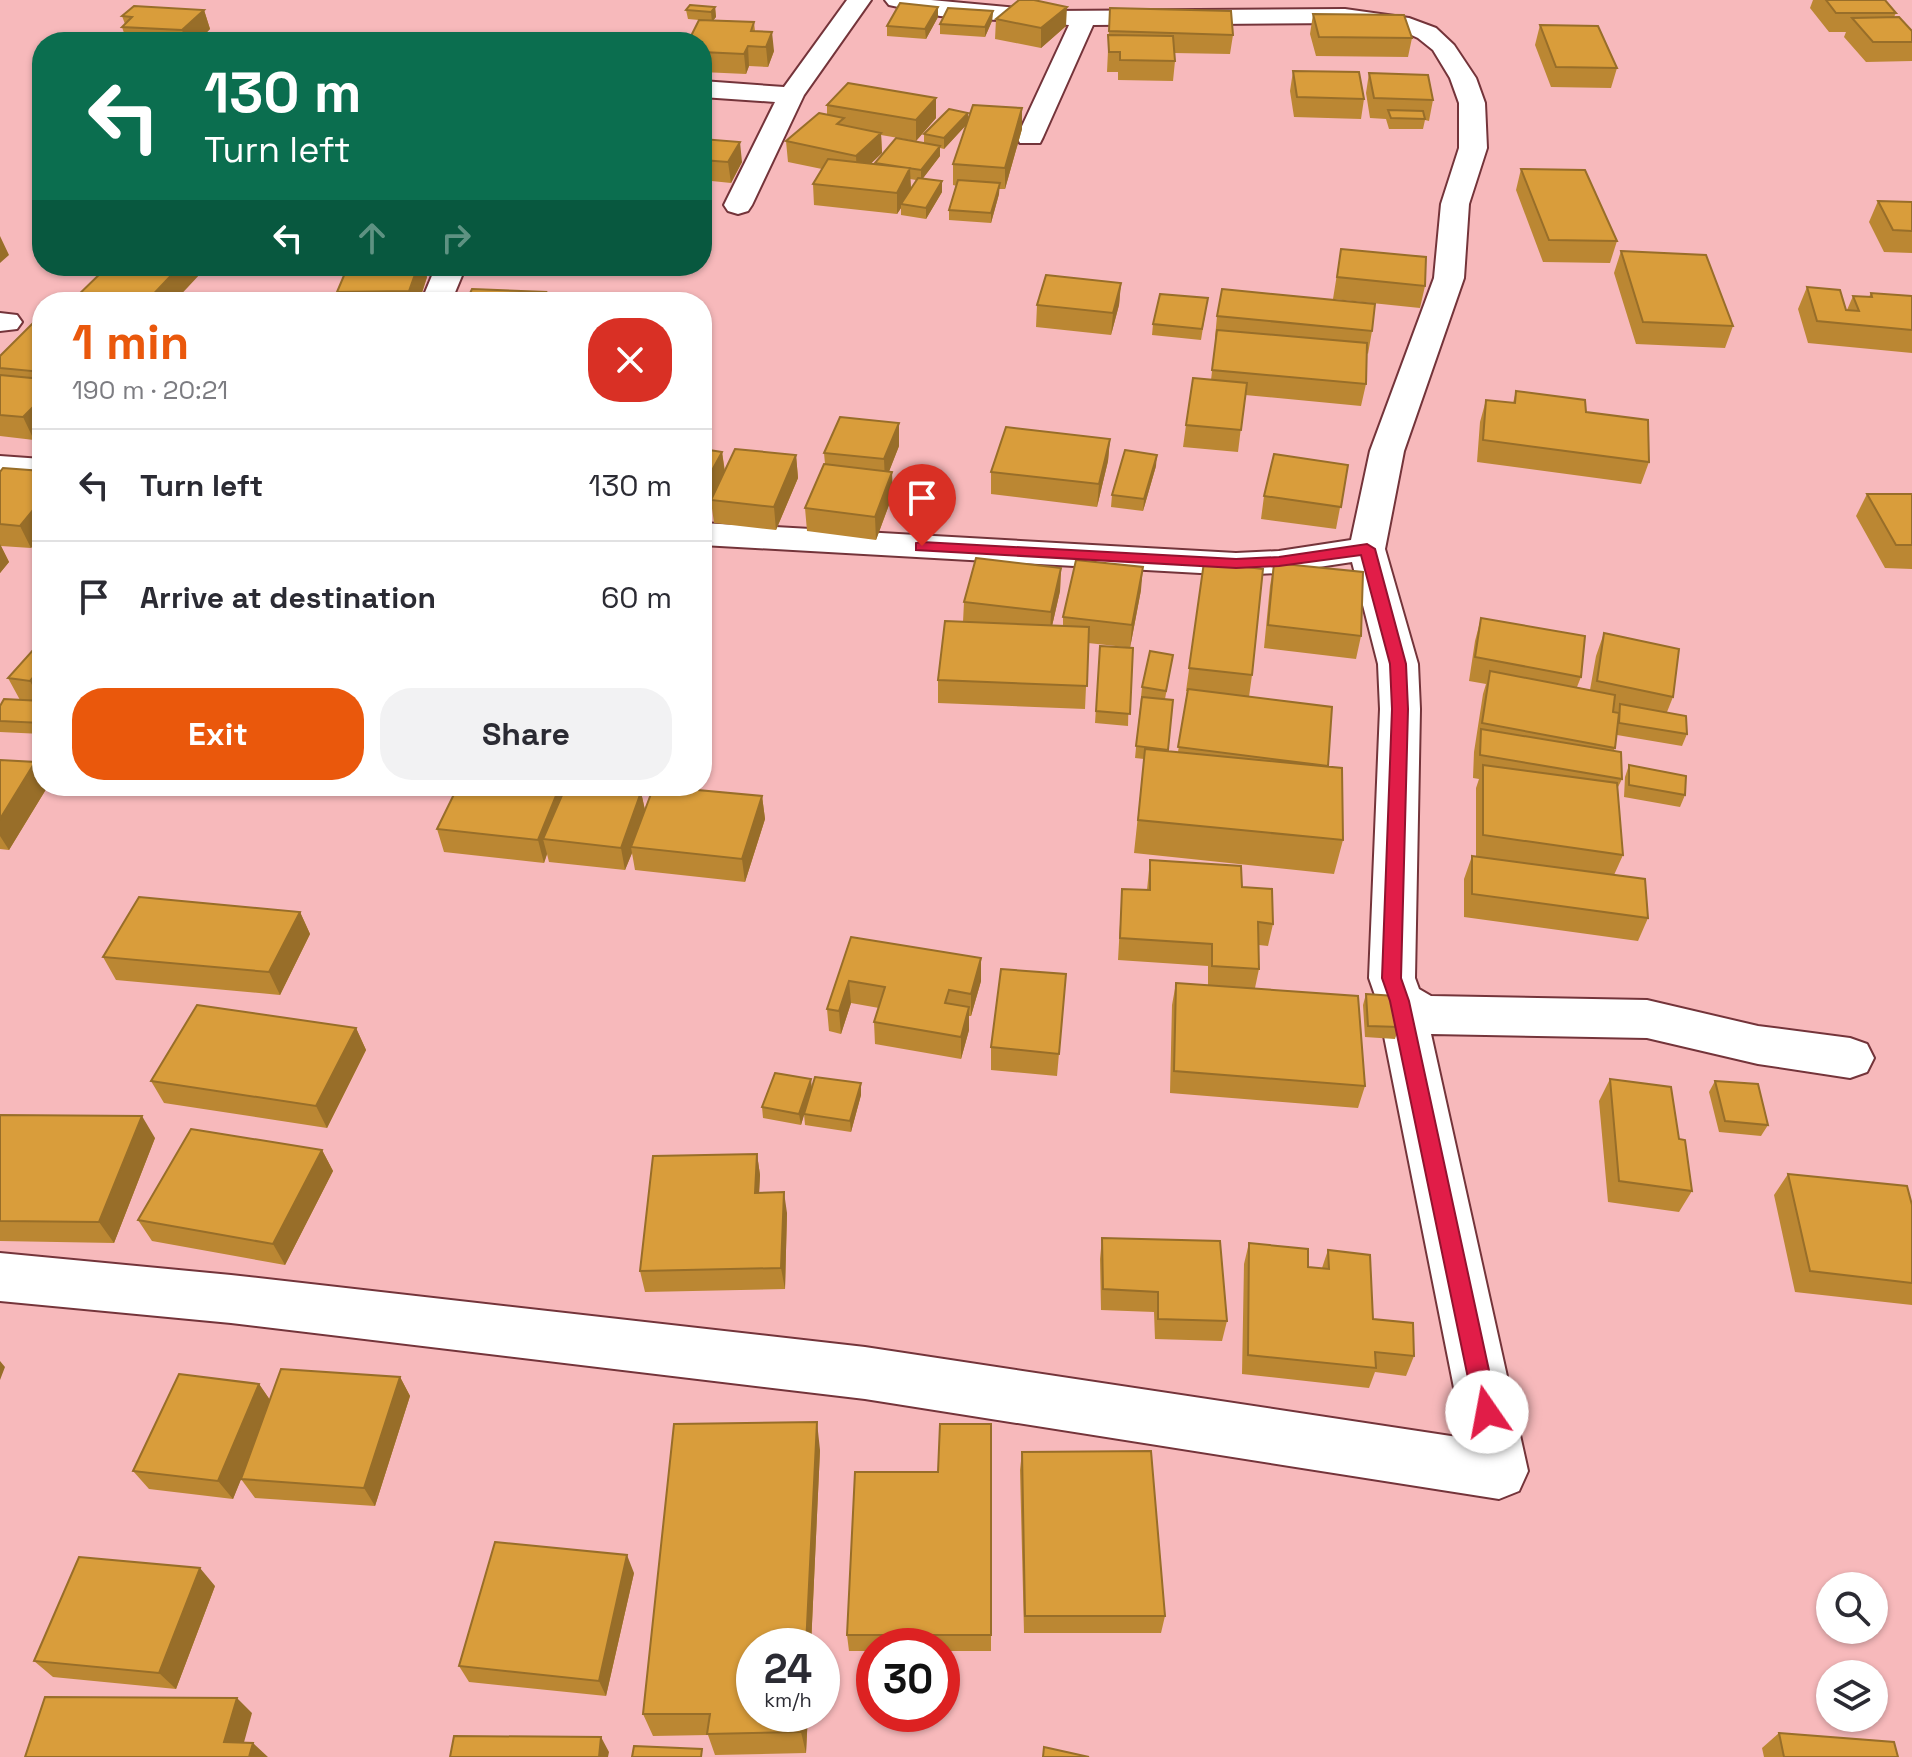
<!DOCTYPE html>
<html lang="en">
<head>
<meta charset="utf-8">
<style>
  body { margin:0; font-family:"Space Grotesk",sans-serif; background:#f2f2f3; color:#2b2b33; height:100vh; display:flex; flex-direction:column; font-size:30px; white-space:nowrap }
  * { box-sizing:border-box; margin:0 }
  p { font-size:26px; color:#7c7c81 }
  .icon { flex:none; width:44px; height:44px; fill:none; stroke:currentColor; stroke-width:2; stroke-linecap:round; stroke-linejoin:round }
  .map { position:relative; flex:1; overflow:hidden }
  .panel { position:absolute; left:32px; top:292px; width:680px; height:504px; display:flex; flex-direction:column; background:#fff; border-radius:32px; box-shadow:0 2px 6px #0004 }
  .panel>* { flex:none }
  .top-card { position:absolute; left:32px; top:32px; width:680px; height:244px; border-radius:32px; box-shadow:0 2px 6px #0004; background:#0b6e4f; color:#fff; overflow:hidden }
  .tools { position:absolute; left:1816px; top:1572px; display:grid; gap:16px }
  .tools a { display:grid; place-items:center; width:72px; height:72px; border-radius:50%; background:#fff; box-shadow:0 2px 6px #0004; font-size:40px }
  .speed { position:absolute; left:736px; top:1628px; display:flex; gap:16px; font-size:40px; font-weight:700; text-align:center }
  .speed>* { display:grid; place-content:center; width:104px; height:104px; border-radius:50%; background:#fff; box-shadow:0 2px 6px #0004; line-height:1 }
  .speed small { font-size:20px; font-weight:400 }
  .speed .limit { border:12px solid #d22; background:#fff; color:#111 }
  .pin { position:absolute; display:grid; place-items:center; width:68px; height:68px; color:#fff; margin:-82px -34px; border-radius:50% 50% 50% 0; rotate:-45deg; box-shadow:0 0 8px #0007 }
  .pin .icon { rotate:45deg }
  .me { position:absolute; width:88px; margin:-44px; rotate:348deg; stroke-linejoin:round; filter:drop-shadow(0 0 6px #0008) }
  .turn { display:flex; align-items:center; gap:28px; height:168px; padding:0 40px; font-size:36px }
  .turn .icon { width:104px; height:104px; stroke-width:2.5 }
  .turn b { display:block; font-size:56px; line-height:68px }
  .lanes { display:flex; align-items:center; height:76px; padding:0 40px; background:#0003; justify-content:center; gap:40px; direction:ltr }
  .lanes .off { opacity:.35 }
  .round { display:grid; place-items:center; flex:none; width:84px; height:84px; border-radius:32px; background:#f2f2f3 }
  .headline { display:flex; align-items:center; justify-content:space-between; height:136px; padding:0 40px }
  h1 { font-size:48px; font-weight:800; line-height:60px; color:#ea580c }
  .button { display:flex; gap:16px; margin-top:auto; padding:16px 40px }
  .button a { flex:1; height:92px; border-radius:32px; background:#ea580c; color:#fff; font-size:32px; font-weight:800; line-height:92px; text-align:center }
  .button a+a { background:#f2f2f3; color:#2b2b33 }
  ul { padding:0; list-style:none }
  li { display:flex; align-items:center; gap:24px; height:112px; padding:0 40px; border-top:2px solid #e1e1e2 }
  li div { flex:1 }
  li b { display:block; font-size:30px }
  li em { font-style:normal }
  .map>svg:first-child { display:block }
</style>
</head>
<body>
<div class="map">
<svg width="1912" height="1757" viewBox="0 0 1912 1757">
  <rect width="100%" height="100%" fill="#f7b9bb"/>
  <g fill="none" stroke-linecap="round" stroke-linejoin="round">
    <g stroke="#74343a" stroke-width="4">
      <path id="minor" d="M847,0H871L804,95L752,205L748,211L738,214L728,211L724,205L775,102L702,97V81L784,87Z
        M885,0H931L1051,11L1345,9L1409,18L1436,28L1454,45L1476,78L1485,103L1487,148L1469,204L1464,278L1404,451L1385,549L1418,664L1420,709L1415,978L1419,989L1431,996L1647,1000L1758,1026L1850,1038L1867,1044L1874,1058L1867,1072L1850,1078L1758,1064L1647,1038L1431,1034L1528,1471L1519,1491L1499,1499L865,1399L231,1323L0,1301V1253L231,1275L865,1347L1464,1438L1377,1001L1369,978L1380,709L1378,664L1352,562L1279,573L1236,575L702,545V523L1236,553L1279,551L1351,540L1370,451L1434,278L1441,204L1459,148V103L1450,78L1433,50L1418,38L1403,31L1345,23L1093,25L1043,137L1040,143H1020L1017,137L1069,25L940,16L889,5Z
        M436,266H466L451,302H421Z
        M0,313L17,315L22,322L17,329L0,331Z
        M0,456L42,459V479L0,476Z"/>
    </g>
    <use href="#minor" fill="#fff" fill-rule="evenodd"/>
  </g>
  <path fill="#bb8733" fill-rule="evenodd" d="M1813,0H1885L1896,13L1894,17L1912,31V61L1866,62L1844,37L1846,32H1829L1810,8Z
    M715,7L716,17L713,20L754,22L755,31L774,51L768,67L749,66L746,74L702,72V42L699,20L688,19L686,10Z
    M938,7V17L926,39L887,36V26Z
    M1110,8L1233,35L1230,54L1174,53L1175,61L1173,81L1118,80V72H1107Z
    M204,10L210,29L197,42H127L122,27L125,24L122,16Z
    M993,11L992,21L985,37L940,34V24Z
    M1313,14L1412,38L1408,57L1316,56L1310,34Z
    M996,19L1066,26L1041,48L995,39Z
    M1540,25L1617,68L1611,88L1551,87L1535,45Z
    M1293,71L1364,99L1361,119L1294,117L1290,91Z
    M1369,73L1433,100L1429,121L1425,120L1423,129H1389L1386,119L1370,118L1366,93Z
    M827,105L936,118L916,141L881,135L882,153L870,164H875V163L924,143V134L968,113V121L1022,129L1005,189H999V194L991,223L949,220V210L957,186L953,185V164L967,124L944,149L940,148V156L922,179L942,192L926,219L901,215V208L897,214L814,205L813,184L822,169L788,162L786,141L827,114ZM910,179L916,180L911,189Z
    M702,139L742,162L731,183L702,180Z
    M1521,169L1617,241L1610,263L1543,262L1516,190Z
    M1878,201L1912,202V253L1884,252L1869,222Z
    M1341,249L1425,286L1420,308L1333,299Z
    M1621,251L1733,326L1725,348L1636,344L1614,273Z
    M427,277L419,302H340L337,292Z
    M1121,283L1119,305L1111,335L1036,327L1037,305Z
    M1807,287L1847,310L1853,296L1869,297L1871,293L1912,296V353L1808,343L1798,309Z
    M1206,309L1201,340L1152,335L1153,324Z
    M1217,316L1372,331L1368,354L1367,353L1366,384L1361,406L1245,395L1238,452L1183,447L1186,425L1211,380L1216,338H1215Z
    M42,321V431L34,440L0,436V356Z
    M1516,391L1586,412L1649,462L1641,484L1477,462L1480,422L1486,400L1513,403Z
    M899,423V446L889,471L893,494L876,540L807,531L805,508L825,464L824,453Z
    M1110,439L1108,461L1097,507L991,494V472Z
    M702,451L722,452L725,471L796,455L798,478L776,530L714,523L711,501L702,518Z
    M1348,465L1336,529L1261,519L1264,496Z
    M1156,466L1143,511L1111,507L1112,495Z
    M42,471V535L31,548L1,546L9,562L0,573V472Z
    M1867,494H1912V569L1885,568L1856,516Z
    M1204,562L1252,675L1249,697L1328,767L1343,840L1334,874L1134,853L1144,759L1135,758L1142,687L1173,655L1165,699L1173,700L1168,751L1178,752L1187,691H1186Z
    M1274,563L1361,636L1356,659L1264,648L1270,586Z
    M1061,568L1060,591L1052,626H1063V617L1141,590L1130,648L1128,726L1095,723L1100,646L1125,647L1088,643L1085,709L938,703V680L963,622L964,602Z
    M1481,618L1581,677L1577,687L1590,690L1596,656L1604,633L1673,697L1667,712L1687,734L1682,746L1617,735L1614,751L1622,779L1617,789L1623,855L1614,875L1648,918L1638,941L1464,917V879L1472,856H1476V788L1479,779L1473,778L1474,752L1483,694L1486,684L1469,681L1475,641Z
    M42,640V734L0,732V706L20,700L8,678Z
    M0,760L42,786H48L9,850L0,849Z
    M1629,765L1685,795L1680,807L1624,797L1625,777Z
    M641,792L645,810L762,796L765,819L745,882L635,870L632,853L625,870L549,862L547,854L544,863L444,852L437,829Z
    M1150,860L1242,887L1273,924L1268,946L1259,945V969L1255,988L1365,1086L1358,1108L1170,1093L1172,1005L1176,983L1208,985V966L1118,960L1122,889L1147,890Z
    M300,912L310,934L280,995L116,980L103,957Z
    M851,937L981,958V981L971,1016H969V1030L961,1059L875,1044L874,1022L879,1008L851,1003L841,1034L829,1031L827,1009Z
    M1066,974L1057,1076L991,1070V1047Z
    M1366,994L1399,1027L1395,1039L1365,1037L1363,1005Z
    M356,1028L366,1050L327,1128L164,1103L151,1081Z
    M1610,1079L1679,1139L1692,1191L1679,1212L1608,1202L1599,1101Z
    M1715,1081L1768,1125L1761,1136L1719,1132L1709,1092Z
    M812,1089L861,1095L851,1132L805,1125L804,1114L801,1125L763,1118L762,1107Z
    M0,1115L155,1138L114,1243L0,1241Z
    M322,1150L333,1171L285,1265L152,1241L138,1220Z
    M757,1154L760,1175L759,1193L787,1213L785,1289L645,1292L640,1271Z
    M1788,1174L1912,1205V1305L1795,1292L1774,1195Z
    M1102,1238L1227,1321L1222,1341L1155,1339L1154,1312L1101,1310L1100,1259Z
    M1249,1243L1308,1267L1322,1268L1328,1250L1373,1319L1414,1356L1406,1376L1375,1372L1369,1388L1242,1374L1244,1264Z
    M400,1377L410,1396L375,1506L255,1498L241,1479L245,1469L233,1499L149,1489L133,1471L259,1384L270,1400Z
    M820,1450L806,1753L715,1755L708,1735L653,1736L643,1714Z
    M1022,1452L1165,1616L1161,1633H1024L1020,1470Z
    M634,1573L606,1696L469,1682L459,1666Z
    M215,1586L176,1689L53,1677L34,1661Z
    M847,1635H991V1651H942V1646H874V1651H849Z
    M1779,1733L1898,1757H1764L1762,1748Z"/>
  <path fill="#986e29" d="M715,7L716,17L712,22L711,12Z
    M938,7V17L926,39L925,29Z
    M1067,7L1066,26L1041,48V28Z
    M204,10L210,29L197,42H186L182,30Z
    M993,11L992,21L985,37V27Z
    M772,32L774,51L768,67L766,47Z
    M748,46L749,66L746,74L744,54Z
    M936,98V118L916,141V120Z
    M1022,108V129L1005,189V168Z
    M968,113V123L944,149V138Z
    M881,133L882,153L857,177L856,156Z
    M740,142L742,162L731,183L728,162Z
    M940,146V156L921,181V170Z
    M910,168L911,189L901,204V208L897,214V193Z
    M942,181V192L926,219V208Z
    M1000,183L999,194L991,223V213Z
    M0,236L9,255L0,263Z
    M178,266H200L202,272L174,302H146Z
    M418,266H425L427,277L419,302H412L409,291Z
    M1121,283L1119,305L1111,335L1113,313Z
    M546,292L547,302H541Z
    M42,398V431L34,440L23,417Z
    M899,423V446L885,482L884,459Z
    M1110,439L1108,461L1097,507L1099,484Z
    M722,452L725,475L702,518V489Z
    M796,455L798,478L776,530L774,507Z
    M1157,455L1156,466L1143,511L1144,499Z
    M892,472L893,494L876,540L875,517Z
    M42,499V535L31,548L20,526Z
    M0,544L9,562L0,573Z
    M1143,567L1141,590L1130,648L1132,625Z
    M1061,568L1060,591L1050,635L1051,612Z
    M36,674L42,686V704L30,681Z
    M35,762L42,774V786H48L9,850L0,836V819Z
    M560,786H568L543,839L547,854L544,863L538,840Z
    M641,792L646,815L631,847L632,853L625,870L621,848Z
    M762,796L765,819L745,882L742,859Z
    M300,912L310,934L280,995L269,972Z
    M981,958V981L971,1016V994Z
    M849,981L851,1003L841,1034L839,1011Z
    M969,1007V1030L961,1059V1037Z
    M356,1028L366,1050L327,1128L316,1106Z
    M811,1079L812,1090L801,1125L799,1114Z
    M861,1083V1095L851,1132L850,1121Z
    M142,1116L155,1138L114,1243L99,1222Z
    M322,1150L333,1171L285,1265L273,1244Z
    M757,1154L760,1175L758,1214L755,1193Z
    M784,1192L787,1213L785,1289L781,1268Z
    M0,1361L5,1367L0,1380Z
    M400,1377L410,1396L375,1506L364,1488Z
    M259,1384L272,1403L233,1499L218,1481Z
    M817,1422L820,1450L811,1646H806Z
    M627,1555L634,1573L606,1696L599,1681Z
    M200,1568L215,1586L176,1689L159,1673Z
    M237,1698L252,1713L240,1757L224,1742Z
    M802,1714H808L806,1753L801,1732Z
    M601,1737L609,1752L608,1757H599Z
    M253,1743L268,1757H249Z"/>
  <path fill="#d99d3b" stroke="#986e29" stroke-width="2" d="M1019,0H1034L1067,7L1041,28L996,19Z
    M1826,0H1885L1896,13H1836Z
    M900,3L938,7L925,29L887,26Z
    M690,5L715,7L711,12L686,10Z
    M134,6L204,10L182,30L122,27L132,17L122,16Z
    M948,8L993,11L985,27L940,24Z
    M1110,8L1231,11L1233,35L1109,31Z
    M1313,14L1404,15L1412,38L1319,37Z
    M1899,17L1912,31V42H1873L1852,18Z
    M699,20L754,22L751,31L772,32L766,47L748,46L744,54L702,52V42H688Z
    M1540,25L1598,26L1617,68L1556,67Z
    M1108,35L1173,36L1175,61L1120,60V52H1109Z
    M1293,71L1359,72L1364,99L1297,97Z
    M1369,73L1428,75L1433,100L1374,98Z
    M848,83L936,98L916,120L827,105Z
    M973,105L1022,108L1005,168L953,164Z
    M949,109L968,113L944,138L924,134Z
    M1388,110L1423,111L1425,119L1391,118Z
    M819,113L844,118L837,124L881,133L856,156L786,141Z
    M896,138L940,146L921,170L875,163Z
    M702,139L740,142L728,162L702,160Z
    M828,159L910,168L897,193L813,184Z
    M1521,169L1585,170L1617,241L1549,240Z
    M918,178L942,181L926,208L901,204Z
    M958,180L1000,183L991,213L949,210Z
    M1878,201L1912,202V231L1893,230Z
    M1341,249L1426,257L1425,286L1337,277Z
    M1621,251L1706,255L1733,326L1643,322Z
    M108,266H180L146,302H71Z
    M348,266H418L409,291L337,292Z
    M1046,275L1121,283L1113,313L1037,305Z
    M1807,287L1840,290L1846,310L1859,311L1853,296L1872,297L1871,293L1912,296V330L1817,321Z
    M472,289L546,292L541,302H466Z
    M1222,289L1375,304L1372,331L1217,316Z
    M1160,294L1208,298L1202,329L1153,324Z
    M36,320L42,321V372L0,368V356Z
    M1217,330L1367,343L1366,384L1212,370Z
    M0,375L42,379V398L23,417L0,415Z
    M1193,378L1247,383L1241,430L1186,425Z
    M1516,391L1585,400L1586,412L1648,420L1649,462L1483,440L1486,400L1515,403Z
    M840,417L899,423L884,459L824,453Z
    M1006,427L1110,439L1099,484L991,472Z
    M703,449L722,452L702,489V451Z
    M735,449L796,455L774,507L711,500Z
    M1125,450L1157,455L1144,499L1112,495Z
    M1274,454L1348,465L1341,507L1264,496Z
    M824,464L892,472L875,517L805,508Z
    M3,468L42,471V499L20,526L0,524V472Z
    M1867,494H1912V545H1896Z
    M976,558L1061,568L1051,612L964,602Z
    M1076,560L1143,567L1132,625L1063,617Z
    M1204,562L1263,569L1252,675L1189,668Z
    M1274,563L1363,572L1361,636L1268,625Z
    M1481,618L1585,636L1581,677L1475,657Z
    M945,621L1089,627L1087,686L938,680Z
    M1604,633L1679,649L1673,697L1597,681Z
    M42,640V675L36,674L30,681L8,678Z
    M1100,646L1133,648L1130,714L1096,711Z
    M1150,651L1173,655L1166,691L1142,687Z
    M1490,671L1615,695L1613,712L1619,713L1615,748L1482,723Z
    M1188,689L1332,707L1328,766L1178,747Z
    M1142,697L1173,700L1168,750L1136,746Z
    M4,699L42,701V723L0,721V706Z
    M1620,704L1686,716L1687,734L1619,723Z
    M1481,729L1621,752L1622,779L1480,755Z
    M1145,749L1342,768L1343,840L1138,820Z
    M0,760L35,762L0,819Z
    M1483,765L1617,783L1623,855L1483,835Z
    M1629,765L1686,776L1685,795L1629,785Z
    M458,786H560L538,840L437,829Z
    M566,786H582L641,792L621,848L543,839Z
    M654,786L762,796L742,859L631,847Z
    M1472,856L1645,879L1648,918L1472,894Z
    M1150,860L1241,866L1242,887L1272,889L1273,924L1258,922L1259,969L1212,966V944L1120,938L1122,889L1150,890Z
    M139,897L300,912L269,972L103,957Z
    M851,937L981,958L971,994L949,990L945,1003L969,1007L961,1037L874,1022L885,987L849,981L839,1011L827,1009Z
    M1001,969L1066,974L1059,1054L991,1047Z
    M1176,983L1358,996L1365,1086L1174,1071Z
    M1366,994L1395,996L1399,1027L1368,1026Z
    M197,1005L356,1028L316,1106L151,1081Z
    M775,1073L811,1079L799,1114L762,1107Z
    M815,1077L861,1083L850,1121L804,1114Z
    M1610,1079L1671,1087L1679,1139L1685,1140L1692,1191L1619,1181Z
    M1715,1081L1758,1084L1768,1125L1725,1121Z
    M0,1115L142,1116L99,1222L0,1221Z
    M191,1129L322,1150L273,1244L138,1220Z
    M757,1154L755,1193L784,1192L781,1268L640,1271L653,1156Z
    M1788,1174L1907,1186L1912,1205V1283L1810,1271Z
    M1102,1238L1220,1241L1227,1321L1158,1319V1292L1103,1289Z
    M1249,1243L1308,1249V1267L1329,1269L1328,1250L1370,1255L1373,1319L1413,1323L1414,1356L1375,1352L1376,1368L1248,1355Z
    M281,1369L400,1377L364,1488L241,1479Z
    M179,1374L259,1384L218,1481L133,1471Z
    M817,1422L806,1646H754V1714H802L801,1732L707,1734L710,1714H643L674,1424Z
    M940,1424H991V1635H847L855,1472H938Z
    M1151,1451L1165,1616H1025L1022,1452Z
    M495,1542L627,1555L599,1681L459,1666Z
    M79,1557L200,1568L159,1673L34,1661Z
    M45,1697L237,1698L224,1742L253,1743L249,1757H25Z
    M1779,1733L1894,1742L1898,1757H1784Z
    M454,1736L601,1737L599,1757H450Z
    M634,1746L702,1749L701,1757H632Z
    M1044,1747L1089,1757H1043Z"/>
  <path fill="#e11d48" stroke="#92132f" stroke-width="2" d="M922,542L1236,559L1279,557L1367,544L1375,549L1406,664L1408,709L1401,978L1409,1001L1498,1412L1495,1420L1487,1423L1479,1420L1475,1412L1390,1001L1382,978L1392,709L1390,664L1361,555L1279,566L1236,568L916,550V543Z"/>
</svg>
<div class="tools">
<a><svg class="icon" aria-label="search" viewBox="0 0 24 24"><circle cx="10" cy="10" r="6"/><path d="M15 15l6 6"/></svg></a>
<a><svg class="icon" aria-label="layers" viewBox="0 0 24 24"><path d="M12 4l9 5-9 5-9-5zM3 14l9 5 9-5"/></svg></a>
</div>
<div class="speed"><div>24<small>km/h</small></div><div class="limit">30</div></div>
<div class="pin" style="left:922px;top:546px;background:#d93025"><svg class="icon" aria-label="arrive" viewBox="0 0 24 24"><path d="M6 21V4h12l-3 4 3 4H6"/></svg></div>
<svg class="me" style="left:1487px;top:1412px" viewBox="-20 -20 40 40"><circle r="19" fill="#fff"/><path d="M0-13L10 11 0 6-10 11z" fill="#e11d48"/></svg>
<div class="top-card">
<div class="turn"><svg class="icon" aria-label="left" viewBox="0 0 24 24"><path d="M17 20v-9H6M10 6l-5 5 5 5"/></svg><div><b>130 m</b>Turn left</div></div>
<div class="lanes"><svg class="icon" aria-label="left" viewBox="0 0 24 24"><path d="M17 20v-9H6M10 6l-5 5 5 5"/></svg><svg class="icon off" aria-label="ahead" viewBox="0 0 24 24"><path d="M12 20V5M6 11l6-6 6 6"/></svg><svg class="icon off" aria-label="right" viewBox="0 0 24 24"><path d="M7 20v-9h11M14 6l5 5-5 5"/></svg></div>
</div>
<section class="panel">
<div class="headline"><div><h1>1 min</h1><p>190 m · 20:21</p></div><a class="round" style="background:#d93025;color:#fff"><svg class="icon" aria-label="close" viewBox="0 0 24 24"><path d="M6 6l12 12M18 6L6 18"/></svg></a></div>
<ul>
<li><svg class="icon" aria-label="left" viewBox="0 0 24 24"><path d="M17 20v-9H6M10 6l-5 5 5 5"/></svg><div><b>Turn left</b></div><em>130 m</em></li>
<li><svg class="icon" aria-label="arrive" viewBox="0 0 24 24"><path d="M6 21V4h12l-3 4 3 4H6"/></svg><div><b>Arrive at destination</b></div><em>60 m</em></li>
</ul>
<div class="button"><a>Exit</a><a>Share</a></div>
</section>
</div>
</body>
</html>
